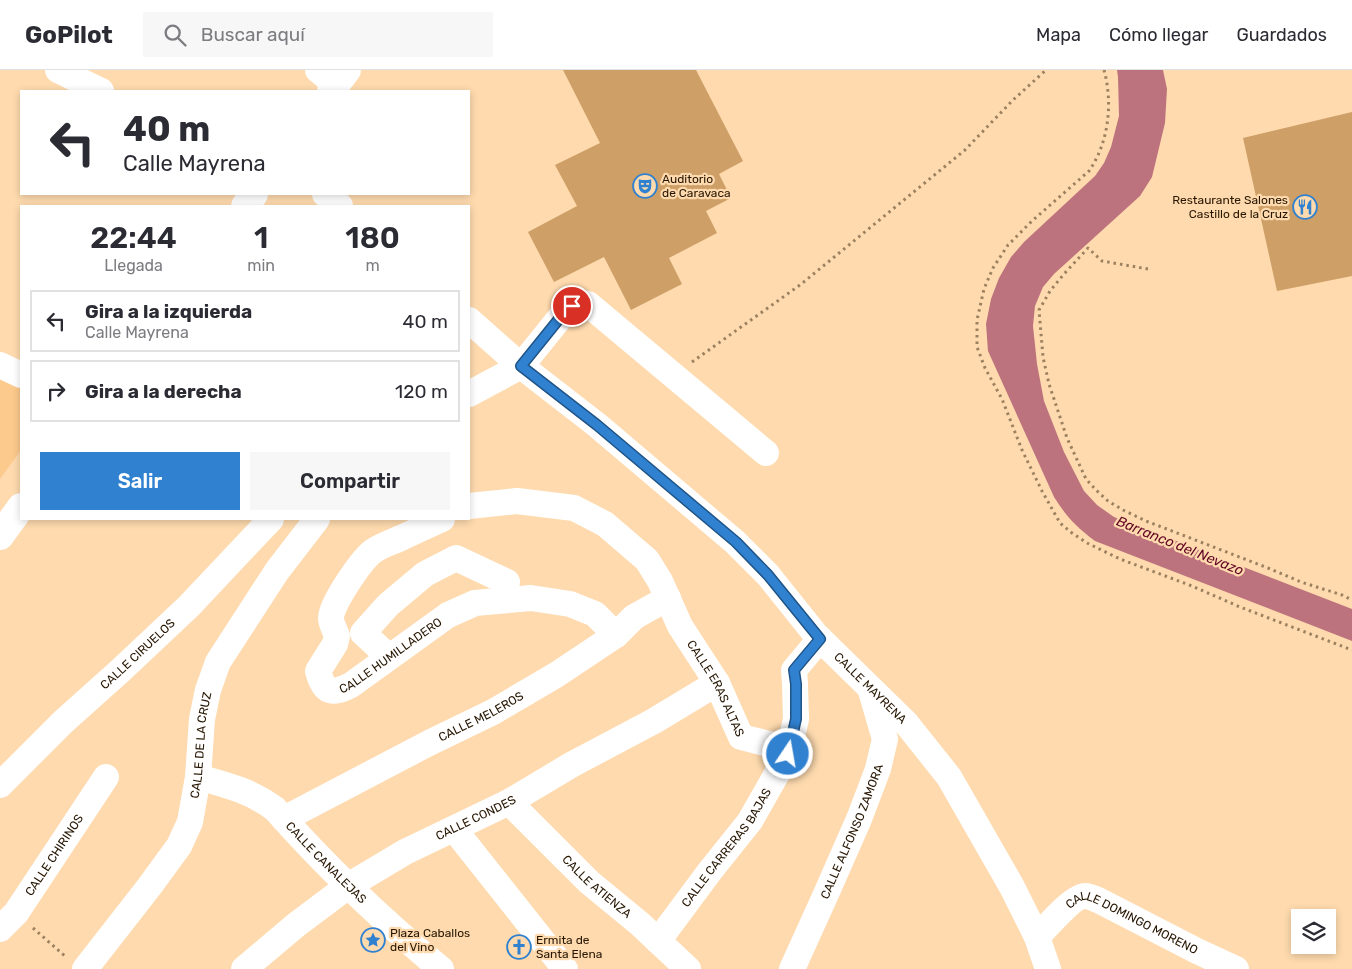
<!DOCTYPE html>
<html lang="es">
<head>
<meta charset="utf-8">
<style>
  body { margin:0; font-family:Rubik,sans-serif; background:#f7f7f7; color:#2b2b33; height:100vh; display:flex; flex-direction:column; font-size:19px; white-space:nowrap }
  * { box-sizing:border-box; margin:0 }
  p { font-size:16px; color:#7c7c81 }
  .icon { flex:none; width:28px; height:28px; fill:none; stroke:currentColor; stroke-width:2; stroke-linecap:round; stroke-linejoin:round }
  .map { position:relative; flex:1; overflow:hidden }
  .details { position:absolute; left:20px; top:135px; width:450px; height:315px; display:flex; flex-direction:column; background:#fff; border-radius:0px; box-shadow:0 2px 8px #0003 }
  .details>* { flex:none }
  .guide { position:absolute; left:20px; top:20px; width:450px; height:105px; border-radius:0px; box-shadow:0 2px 8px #0003; background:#fff; color:#2b2b33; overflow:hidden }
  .controls { position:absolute; left:1291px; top:839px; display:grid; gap:10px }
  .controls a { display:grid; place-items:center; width:45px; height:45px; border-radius:0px; background:#fff; box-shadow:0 2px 8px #0003; font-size:25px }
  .pin { position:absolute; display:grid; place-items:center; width:42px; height:42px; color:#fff; margin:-21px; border:2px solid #fff; border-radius:50%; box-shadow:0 1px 5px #0007 }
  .me { position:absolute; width:55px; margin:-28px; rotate:12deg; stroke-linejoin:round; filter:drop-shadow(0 0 4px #0008) }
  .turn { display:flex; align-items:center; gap:18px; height:105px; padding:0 20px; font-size:22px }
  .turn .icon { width:65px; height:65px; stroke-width:2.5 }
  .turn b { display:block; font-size:35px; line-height:42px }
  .eta { display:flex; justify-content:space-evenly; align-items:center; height:85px; text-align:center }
  .eta b { font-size:30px; font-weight:600; line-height:35px }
  .button { display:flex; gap:10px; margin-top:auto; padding:10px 20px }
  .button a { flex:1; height:58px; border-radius:0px; background:#3081d0; color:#fff; font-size:20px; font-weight:600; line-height:58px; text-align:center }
  .button a+a { background:#f7f7f7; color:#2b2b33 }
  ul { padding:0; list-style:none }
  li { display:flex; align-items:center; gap:15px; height:62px; margin:0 10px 8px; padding:0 10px; border:2px solid #e1e1e2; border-radius:0px }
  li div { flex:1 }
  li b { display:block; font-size:19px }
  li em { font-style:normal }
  header { display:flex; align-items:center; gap:30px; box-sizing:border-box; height:70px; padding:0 25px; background:#fff; border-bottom:1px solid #e1e1e2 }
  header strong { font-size:24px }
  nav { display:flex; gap:28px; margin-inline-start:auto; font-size:18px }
  .search { width:350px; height:45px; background:#f7f7f7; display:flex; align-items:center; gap:12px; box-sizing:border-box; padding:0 18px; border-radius:0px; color:#7c7c81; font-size:19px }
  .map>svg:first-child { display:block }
</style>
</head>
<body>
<header>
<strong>GoPilot</strong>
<div class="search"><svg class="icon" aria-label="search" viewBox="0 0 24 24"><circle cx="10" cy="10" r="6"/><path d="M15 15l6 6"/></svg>Buscar aquí</div>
<nav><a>Mapa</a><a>Cómo llegar</a><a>Guardados</a></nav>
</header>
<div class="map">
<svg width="1352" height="899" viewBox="0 0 1352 899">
  <rect width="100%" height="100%" fill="#fedaae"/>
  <path fill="#fdca8d" d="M0,305L21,315V380L0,409Z"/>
  <path fill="#bd737d" d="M1117,0H1163L1167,19L1165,53L1152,107L1140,126L1054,204L1043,217L1035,236L1033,256L1037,294L1044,331L1064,382L1084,421L1097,435L1114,447L1352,539V571L1095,471C1075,456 1067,447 1054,427L988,281L986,254L991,229L999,208L1011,187L1024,172L1095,106L1104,93L1111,77L1119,46L1118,7Z"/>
  <path fill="#ce9f66" d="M563,0H696L743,91L719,104L731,128L706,141L717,163L669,188L682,214L631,240L604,187L554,212L528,162L577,136L555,95L600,73Z
    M1352,42V206L1277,221L1243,68Z"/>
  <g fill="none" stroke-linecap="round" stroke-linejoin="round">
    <path stroke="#9c8160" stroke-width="3" stroke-dasharray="2.5 4" stroke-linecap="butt" d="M1104,0C1113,33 1109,72 1089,101L1032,151L1008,175L993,198L984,219L977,250V277L985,298L1002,329L1022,380L1042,421L1060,453L1072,463L1087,473L1120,489L1192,516L1240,537L1352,580
      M1148,199L1102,191L1088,178L1064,204L1050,221L1039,240L1043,287L1049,314L1067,368L1086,409L1096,420L1108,431L1123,440L1146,451L1268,498L1301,512L1342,525L1352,530
      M692,292L800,215L965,80L1013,30L1046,0
      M33,858L66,887"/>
    <g stroke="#fff" stroke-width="26">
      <path d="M58,0L101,21"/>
      <path d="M318,0L336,15"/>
      <path d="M325,124L340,136"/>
      <path id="s1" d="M469,250L521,296L597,355L735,472L768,505L816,565L906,653L949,707L1012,817L1037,867L1048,899"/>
      <path d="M0,295L21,305"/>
      <path d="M469,324L521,296L563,244L572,236L578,233L588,234L766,383"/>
      <path id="s2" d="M469,436L517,431L574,438L605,454L647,490L660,511L680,556L717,613L741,667L789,679"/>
      <path id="s3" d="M442,449C429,455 416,461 403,467C393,472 381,475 372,482C361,491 331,534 331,548C331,554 335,560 337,566L335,574L318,601C324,623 331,625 351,615L448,545L475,533L531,528L570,534L595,544L616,565"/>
      <path d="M389,587L363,563L388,535L425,504L456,488L507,512"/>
      <path id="s4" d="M198,707C227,715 251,721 275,739C326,797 382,850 441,899"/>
      <path id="s5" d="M0,715L63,652L121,600L189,536L271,449"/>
      <path id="s6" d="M509,732L589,812L640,854L688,899"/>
      <path id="s7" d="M284,749L429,673L493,642L556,605L616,565L634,547L668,528"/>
      <path d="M454,759L565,899"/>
      <path id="s8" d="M0,859L16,843L106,707"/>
      <path id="s9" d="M1037,867C1046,858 1073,826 1085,826C1090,826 1095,829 1100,831L1197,881L1236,899"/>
      <path id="s10" d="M658,871L710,801L750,751L788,684L796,649L795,614L794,600L820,569"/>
      <path id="s11" d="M85,899L149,817L179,776L190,752L198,707L202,649L208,620L218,592L277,501L317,449"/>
      <path id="s12" d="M244,899L296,855L348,816L405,782L509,732L571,695L654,651L717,613"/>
      <path id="s13" d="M792,899L826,824L859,749L878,699L885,669L871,621"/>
    </g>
    <path stroke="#fff" stroke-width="28" d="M331,21L347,0
      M245,136L254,124
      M0,466L21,437"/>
  </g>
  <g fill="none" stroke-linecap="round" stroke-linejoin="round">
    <g stroke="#1f5487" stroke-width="12">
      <path id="route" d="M572,236L563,244L521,296L597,355L736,472L768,505L820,569L794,600L796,614V649L788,684"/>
    </g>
    <use href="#route" stroke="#3081d0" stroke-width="9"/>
  </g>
  <defs>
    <g id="theatre-ring" transform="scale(1.25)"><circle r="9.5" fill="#fedaae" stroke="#3081d0" stroke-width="1.5"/><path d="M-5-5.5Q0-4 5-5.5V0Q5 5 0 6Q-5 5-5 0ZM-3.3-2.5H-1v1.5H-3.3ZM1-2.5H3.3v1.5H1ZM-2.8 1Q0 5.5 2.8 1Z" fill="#3081d0"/></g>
    <g id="restaurant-ring" transform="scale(1.25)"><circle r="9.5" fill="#fedaae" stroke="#3081d0" stroke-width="1.5"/><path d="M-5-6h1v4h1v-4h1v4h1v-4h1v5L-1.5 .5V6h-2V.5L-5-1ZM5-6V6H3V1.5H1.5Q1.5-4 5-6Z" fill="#3081d0"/></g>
    <g id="sight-ring" transform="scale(1.25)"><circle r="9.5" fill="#fedaae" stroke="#3081d0" stroke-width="1.5"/><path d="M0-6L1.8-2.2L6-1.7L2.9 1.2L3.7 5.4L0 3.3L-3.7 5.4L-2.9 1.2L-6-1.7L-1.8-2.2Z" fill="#3081d0"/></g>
    <g id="church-ring" transform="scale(1.25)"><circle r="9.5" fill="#fedaae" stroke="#3081d0" stroke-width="1.5"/><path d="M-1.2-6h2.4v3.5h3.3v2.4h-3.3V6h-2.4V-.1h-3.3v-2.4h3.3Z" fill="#3081d0"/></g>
  </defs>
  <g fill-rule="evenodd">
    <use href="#theatre-ring" x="645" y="116"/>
    <use href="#restaurant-ring" x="1305" y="137"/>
    <use href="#sight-ring" x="373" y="870"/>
    <use href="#church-ring" x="519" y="877"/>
  </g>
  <g text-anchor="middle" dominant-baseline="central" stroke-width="4.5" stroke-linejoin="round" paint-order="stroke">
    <g font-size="12" fill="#271602" stroke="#fedaae" text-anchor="start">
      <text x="662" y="109">Auditorio<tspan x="662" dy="14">de Caravaca</tspan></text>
      <text x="1288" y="130" text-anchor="end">Restaurante Salones<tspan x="1288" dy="14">Castillo de la Cruz</tspan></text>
      <text x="390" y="863">Plaza Caballos<tspan x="390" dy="14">del Vino</tspan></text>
      <text x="536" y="870">Ermita de<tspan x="536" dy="14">Santa Elena</tspan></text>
    </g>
    <g font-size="12" fill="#271602" stroke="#fedaae">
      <text stroke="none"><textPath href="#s5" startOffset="190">CALLE CIRUELOS</textPath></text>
      <text stroke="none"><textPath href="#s3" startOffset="310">CALLE HUMILLADERO</textPath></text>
      <text stroke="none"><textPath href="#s2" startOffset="342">CALLE ERAS ALTAS</textPath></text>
      <text stroke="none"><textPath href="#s1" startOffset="546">CALLE MAYRENA</textPath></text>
      <text stroke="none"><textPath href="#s7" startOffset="222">CALLE MELEROS</textPath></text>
      <text stroke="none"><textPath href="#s11" startOffset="259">CALLE DE LA CRUZ</textPath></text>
      <text stroke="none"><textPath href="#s12" startOffset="278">CALLE CONDES</textPath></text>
      <text stroke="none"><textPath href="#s13" startOffset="150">CALLE ALFONSO ZAMORA</textPath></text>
      <text stroke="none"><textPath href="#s10" startOffset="116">CALLE CARRERAS BAJAS</textPath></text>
      <text stroke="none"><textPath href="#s8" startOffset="92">CALLE CHIRINOS</textPath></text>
      <text stroke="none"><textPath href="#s4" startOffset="158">CALLE CANALEJAS</textPath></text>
      <text stroke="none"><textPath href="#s6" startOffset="122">CALLE ATIENZA</textPath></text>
      <text stroke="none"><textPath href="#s9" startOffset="116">CALLE DOMINGO MORENO</textPath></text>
    </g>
    <g font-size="14" font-style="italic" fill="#620523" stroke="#fedaae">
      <text transform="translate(1180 476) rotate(22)">Barranco del Nevazo</text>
    </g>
  </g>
</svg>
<div class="controls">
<a><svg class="icon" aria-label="layers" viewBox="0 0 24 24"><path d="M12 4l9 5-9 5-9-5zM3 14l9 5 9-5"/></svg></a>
</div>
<div class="pin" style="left:572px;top:236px;background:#d93025"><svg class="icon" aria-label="arrive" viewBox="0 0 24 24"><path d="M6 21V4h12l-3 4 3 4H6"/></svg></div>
<svg class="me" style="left:788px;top:684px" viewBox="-20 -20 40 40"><circle r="17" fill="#3081d0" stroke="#fff" stroke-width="3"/><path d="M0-11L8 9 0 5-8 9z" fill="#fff"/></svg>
<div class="guide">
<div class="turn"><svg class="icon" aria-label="left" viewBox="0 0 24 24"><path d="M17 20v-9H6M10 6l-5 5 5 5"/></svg><div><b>40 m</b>Calle Mayrena</div></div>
</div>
<section class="details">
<div class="eta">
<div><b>22:44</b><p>Llegada</p></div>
<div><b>1</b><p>min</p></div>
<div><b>180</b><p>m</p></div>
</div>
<ul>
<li><svg class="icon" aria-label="left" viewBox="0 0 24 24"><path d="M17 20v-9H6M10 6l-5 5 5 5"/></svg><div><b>Gira a la izquierda</b><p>Calle Mayrena</p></div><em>40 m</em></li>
<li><svg class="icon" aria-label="right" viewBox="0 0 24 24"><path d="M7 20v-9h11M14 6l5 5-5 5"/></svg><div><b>Gira a la derecha</b></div><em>120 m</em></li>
</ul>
<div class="button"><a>Salir</a><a>Compartir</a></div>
</section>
</div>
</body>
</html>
